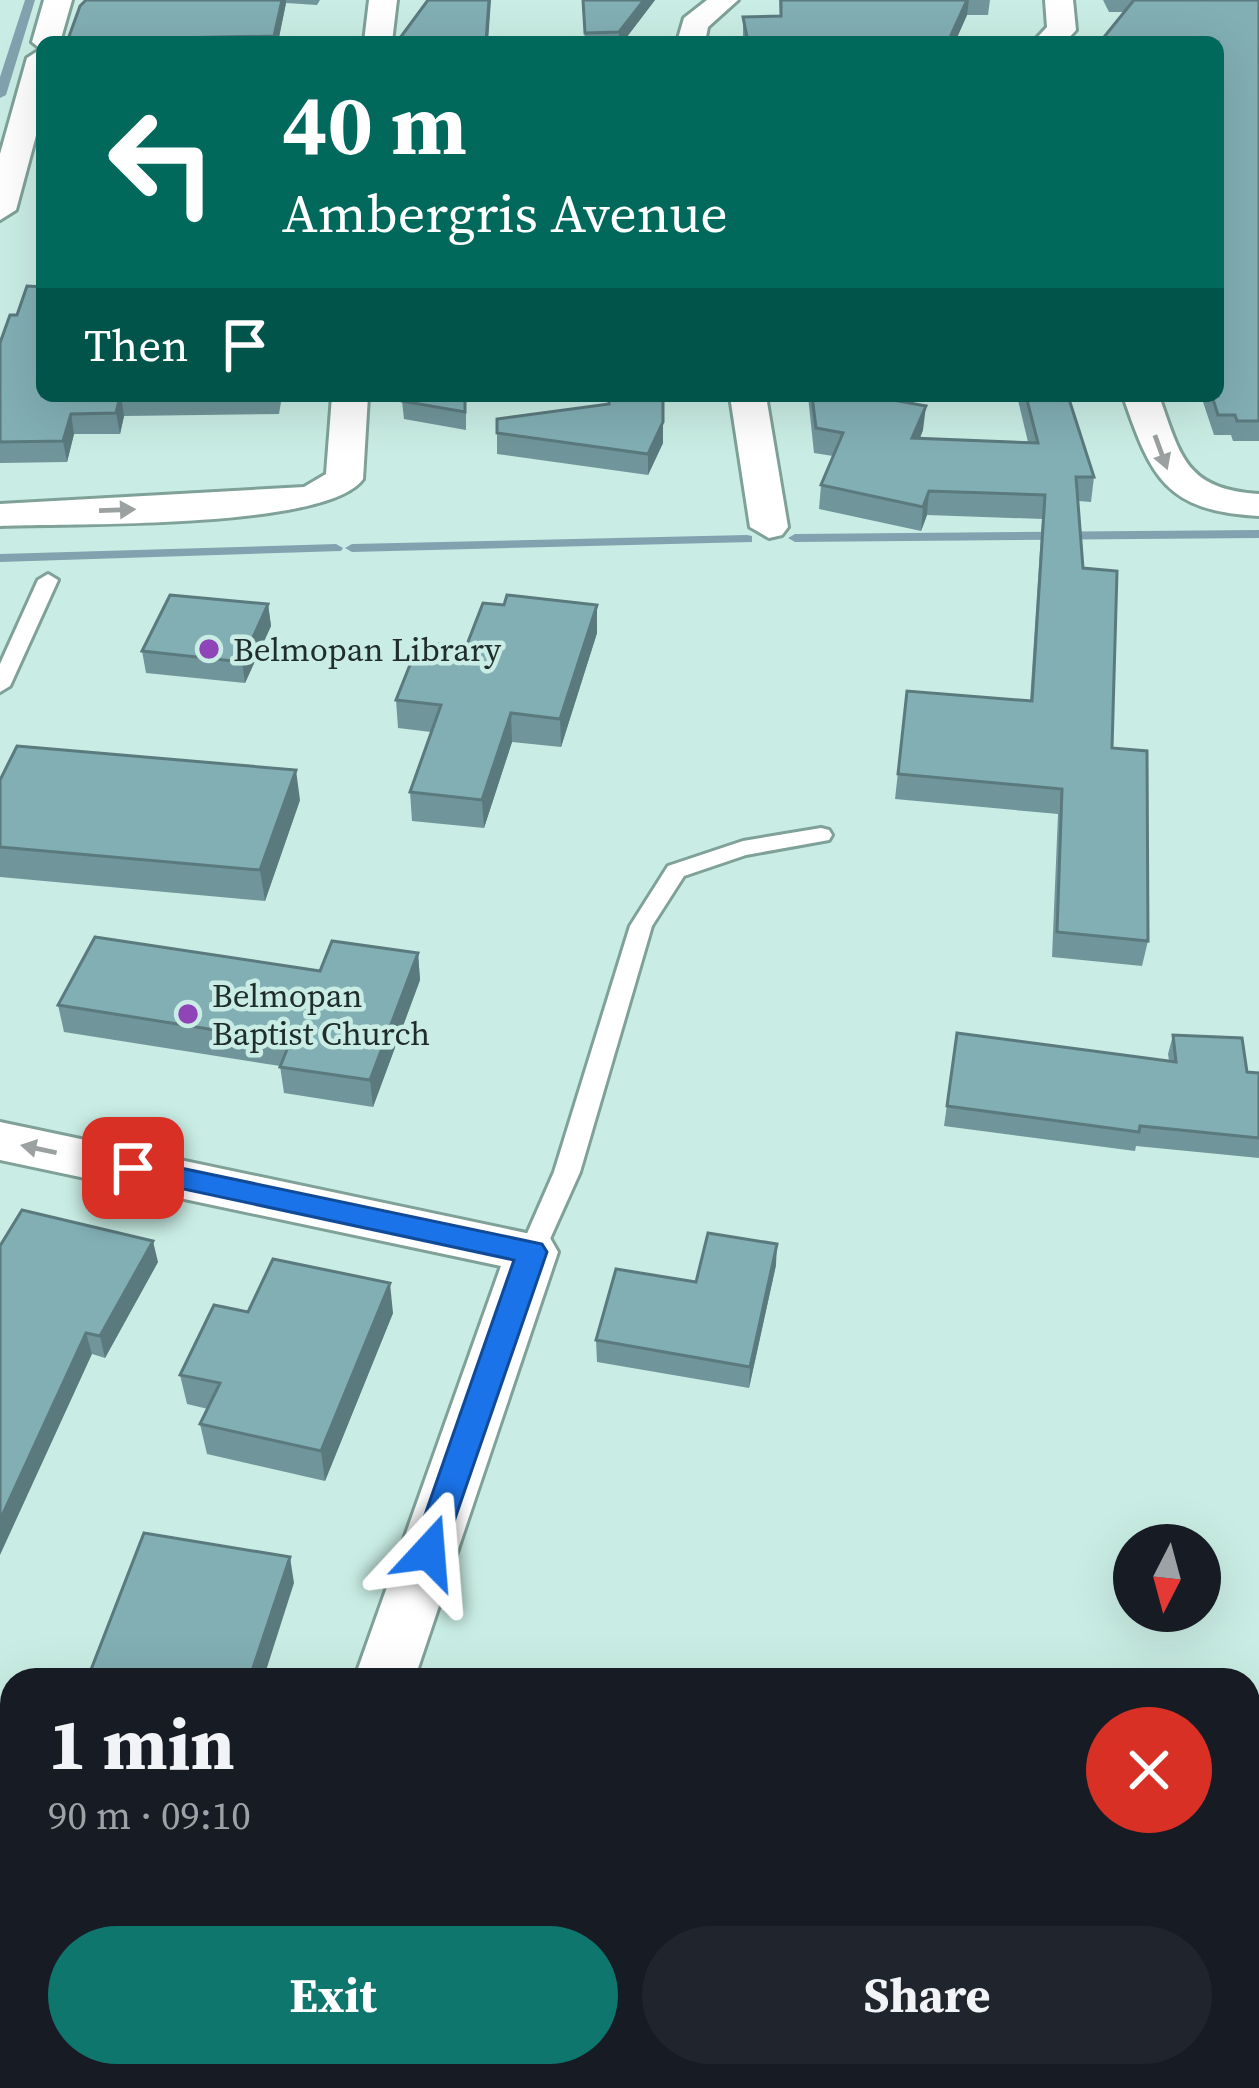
<!DOCTYPE html>
<html lang="en">
<head>
<meta charset="utf-8">
<style>
  body { margin:0; font-family:"Source Serif 4",serif; background:#20242c; color:#f1f3f6; height:100vh; display:flex; flex-direction:column; font-size:45px; white-space:nowrap }
  * { box-sizing:border-box; margin:0 }
  p { font-size:39px; color:#9ea1a6 }
  .icon { flex:none; width:66px; height:66px; fill:none; stroke:currentColor; stroke-width:2; stroke-linecap:round; stroke-linejoin:round }
  .map { position:relative; flex:1; overflow:hidden }
  .panel { position:absolute; left:0px; top:1668px; width:1260px; height:420px; display:flex; flex-direction:column; background:#171b24; border-radius:36px 36px 0 0; box-shadow:0 12px 48px #0002 }
  .panel>* { flex:none }
  .guide { position:absolute; left:36px; top:36px; width:1188px; height:366px; border-radius:18px; box-shadow:0 12px 48px #0002; background:#00695c; color:#fff; overflow:hidden }
  .needle { width:78px; rotate:186deg }
  .buttons { position:absolute; left:1113px; top:1524px; display:grid; gap:24px }
  .buttons a { display:grid; place-items:center; width:108px; height:108px; border-radius:50%; background:#171b24; box-shadow:0 12px 48px #0002; font-size:60px }
  .pin { position:absolute; display:grid; place-items:center; width:102px; height:102px; color:#fff; margin:-51px; border-radius:24px; box-shadow:0 6px 18px #0006 }
  .me { position:absolute; width:132px; margin:-66px; rotate:19deg; stroke-linejoin:round; filter:drop-shadow(0 0 9px #0008) }
  .turn { display:flex; align-items:center; gap:42px; height:252px; padding:0 48px; font-size:54px }
  .turn .icon { width:156px; height:156px; stroke-width:2.5 }
  .turn b { display:block; font-size:84px; line-height:102px }
  .then { display:flex; align-items:center; height:114px; padding:0 48px; background:#0003; gap:24px; font-size:45px }
  .round { display:grid; place-items:center; flex:none; width:126px; height:126px; border-radius:63px; background:#20242c }
  .headline { display:flex; align-items:center; justify-content:space-between; height:204px; padding:0 48px }
  h1 { font-size:72px; font-weight:700; line-height:90px }
  .action { display:flex; gap:24px; margin-top:auto; padding:24px 48px }
  .action a { flex:1; height:138px; border-radius:72px; background:#0f766e; color:#fff; font-size:48px; font-weight:700; line-height:138px; text-align:center }
  .action a+a { background:#20242c; color:#f1f3f6 }
  .map>svg:first-child { display:block }
</style>
</head>
<body>
<div class="map">
<svg width="1259" height="2088" viewBox="0 0 1259 2088">
  <rect width="100%" height="100%" fill="#c9ede4"/>
  <g fill="none" stroke-linecap="round" stroke-linejoin="round">
    <path fill="#83a2af" fill-rule="evenodd" d="M25,0H35L6,95L0,98V77Z
      M1259,530V538L795,542L788,538L795,534Z
      M747,535L752,536V542L352,552L345,548L352,544Z
      M336,544L343,548L341,551L0,562V554Z"/>
    <g stroke="#7fa198" stroke-width="6">
      <path id="service" d="M48,574L58,580L10,686L0,692V664L38,580Z
        M821,828L829,830L832,835L829,840L746,855L684,876L652,926L580,1172L541,1259H523L519,1252L554,1172L630,926L668,866L743,841Z"/>
    </g>
    <g stroke="#7fa198" stroke-width="6">
      <path id="minor" d="M44,0H72L60,42H42V113L16,210L0,220V154L27,58L41,49L32,42Z
        M369,0H397L392,42H364Z
        M707,0H738L708,27L705,42H677L684,18Z
        M1045,0H1073L1076,30L1065,42H1033L1047,27Z
        M332,396H368L363,479C327,530 68,523 0,526V504L304,487L326,474Z
        M730,396H766L788,527L782,535L769,538L750,527Z
        M1123,396H1159C1181,458 1186,489 1259,494V516C1166,511 1151,478 1123,396Z
        M0,1122L550,1238L558,1252L414,1680H354L501,1266L0,1160Z
        M214,2076H282L278,2088H210Z"/>
    </g>
    <use href="#service" fill="#fff" fill-rule="evenodd"/>
    <use href="#minor" fill="#fff" fill-rule="evenodd"/>
  </g>
  <path fill="#70969b" d="M86,0H320L317,5L286,3L278,42H67Z
    M582,0H655L623,42H585Z
    M779,0H990L988,15H967L955,42H743V17L780,16Z
    M1103,0H1259V441H1233L1231,435H1214L1201,396H1218L1125,12H1109Z
    M0,343L42,396H282L279,414L124,416L120,434H74L67,462L0,463Z
    M406,396H466V430L404,419L402,401Z
    M808,396H897L898,401L923,430L920,438L1028,442L1017,396H1068L1094,477L1091,502L1078,501L1083,568L1112,748L1148,941L1142,966L1052,957L1058,814L895,799L907,691L1030,701L1042,519L927,515L921,531L819,509L821,485L833,456L814,453Z
    M609,404L663,443L648,475L497,454V419Z
    M268,604L271,626L245,683L146,673L142,651Z
    M504,605H597V633L561,747L512,742L484,828L412,821L410,792L431,732L398,728L396,700L466,647Z
    M0,780L300,800L265,901L0,877Z
    M418,953L420,980L373,1107L284,1093L280,1066L64,1032L58,1005L320,971Z
    M957,1033L1169,1061L1168,1054L1173,1035L1247,1072L1259,1073V1158L1136,1146L1135,1151L944,1126Z
    M0,1246L158,1262L105,1358L92,1354Z
    M776,1265L749,1388L597,1362L596,1340L696,1282Z
    M248,1312L393,1313L325,1481L207,1454L200,1424L208,1409L187,1404L180,1375Z
    M0,1994L12,2076H100L96,2088H0Z"/>
  <path fill="#5b7a7e" d="M282,0H286V3L278,42H274V36Z
    M489,0H491L488,42H486Z
    M644,0H655L623,42H619V32Z
    M967,0H969L967,15L955,42H950L951,35Z
    M121,396L124,416L120,434L116,413Z
    M926,406L923,430L910,462L912,438Z
    M71,414L74,434L67,462L63,441Z
    M663,422V443L648,475V454Z
    M929,491L927,515L921,531L923,507Z
    M268,604L271,626L245,683L242,662Z
    M597,605V633L561,747L560,719Z
    M511,713L512,742L484,828L482,800Z
    M296,770L300,800L265,901L260,870Z
    M418,953L420,980L373,1107L370,1080Z
    M153,1241L158,1262L105,1358L100,1336Z
    M777,1244L776,1265L749,1388L750,1367Z
    M390,1283L393,1313L325,1481L321,1451Z
    M86,1333L92,1354L0,1555V1520Z
    M290,1557L294,1583L263,1680H249Z
    M84,2076H100L96,2088H80Z"/>
  <path fill="#82afb4" stroke="#5b7a7e" stroke-width="3" d="M86,0H282L274,36L170,38L168,42H67L80,6Z
    M428,0H489L486,42H397Z
    M583,0H644L619,32L585,33Z
    M781,0H967L951,35L953,42H748L743,17L781,16Z
    M1134,0H1259V421H1237L1235,415H1218L1212,396H1218V42H1100Z
    M27,286L42,287V396H120L116,413L71,414L63,441L0,442V343L10,315H17Z
    M406,396H465V412L402,401Z
    M609,396H663V422L648,454L497,433V419L609,404Z
    M812,396H897L898,401L926,406L912,438L1038,443L1026,396H1068L1094,477H1076L1083,568L1117,571L1112,748L1147,751L1148,941L1057,932L1062,789L898,774L907,691L1032,701L1045,495L929,491L923,507L821,485L843,433L816,428Z
    M170,595L268,604L242,662L142,651Z
    M507,595L597,605L560,719L511,713L482,800L410,792L441,705L396,700L419,642L466,647L483,603L504,605Z
    M17,746L296,770L260,870L0,847V780Z
    M95,937L320,971L332,941L418,953L370,1080L280,1067L290,1042L58,1005Z
    M957,1033L1176,1062L1173,1035L1242,1038L1247,1072L1259,1073V1138L1140,1126L1139,1132L947,1106Z
    M22,1210L153,1241L100,1336L86,1333L0,1520V1246Z
    M708,1233L777,1244L750,1367L596,1340L616,1269L696,1282Z
    M273,1259L390,1283L321,1451L200,1424L220,1383L180,1375L214,1305L248,1312Z
    M144,1533L290,1557L249,1680H87Z
    M12,1963V2076H84L80,2088H34L0,2081V1994Z"/>
  <defs><path id="oneway-solid" d="M-6-.8H1V-3.2L6.5 0L1 3.2V.8H-6Z" transform="scale(3)"/></defs>
  <g fill="#9ba1a0">
    <use href="#oneway-solid" transform="translate(1161 452) rotate(70)"/>
    <use href="#oneway-solid" transform="translate(117 510) rotate(-2)"/>
    <use href="#oneway-solid" transform="translate(39 1149) rotate(-168)"/>
  </g>
  <path fill="#1a73e8" stroke="#114b97" stroke-width="3" d="M133,1158L542,1244L547,1252L440,1562H417L412,1552L514,1260L123,1176L119,1168Z"/>
  <g fill="#8f45b7" stroke="#c9ede4" stroke-width="4.5">
    <circle cx="209" cy="649" r="12"/>
    <circle cx="188" cy="1014" r="12"/>
  </g>
  <g text-anchor="middle" dominant-baseline="central" stroke-width="9" stroke-linejoin="round" paint-order="stroke">
    <g font-size="33" fill="#202e2b" stroke="#c9ede4" text-anchor="start">
      <text x="233" y="649">Belmopan Library</text>
      <text x="212" y="995">Belmopan<tspan x="212" dy="38">Baptist Church</tspan></text>
    </g>
  </g>
</svg>
<div class="buttons">
<a><svg class="needle" viewBox="-14 -14 28 28"><path d="M0-13l5 13h-10z" fill="#e53935"/><path d="M0 13l5-13h-10z" fill="#9ea1a6"/></svg></a>
</div>
<div class="pin" style="left:133px;top:1168px;background:#d93025"><svg class="icon" aria-label="arrive" viewBox="0 0 24 24"><path d="M6 21V4h12l-3 4 3 4H6"/></svg></div>
<svg class="me" style="left:429px;top:1552px" viewBox="-20 -20 40 40"><path d="M0-17L14 15 0 8-14 15z" fill="#1a73e8" stroke="#fff" stroke-width="4"/></svg>
<div class="guide">
<div class="turn"><svg class="icon" aria-label="left" viewBox="0 0 24 24"><path d="M17 20v-9H6M10 6l-5 5 5 5"/></svg><div><b>40 m</b>Ambergris Avenue</div></div>
<div class="then">Then<svg class="icon" aria-label="arrive" viewBox="0 0 24 24"><path d="M6 21V4h12l-3 4 3 4H6"/></svg></div>
</div>
<section class="panel">
<div class="headline"><div><h1>1 min</h1><p>90 m · 09:10</p></div><a class="round" style="background:#d93025;color:#fff"><svg class="icon" aria-label="close" viewBox="0 0 24 24"><path d="M6 6l12 12M18 6L6 18"/></svg></a></div>
<div class="action"><a>Exit</a><a>Share</a></div>
</section>
</div>
</body>
</html>
